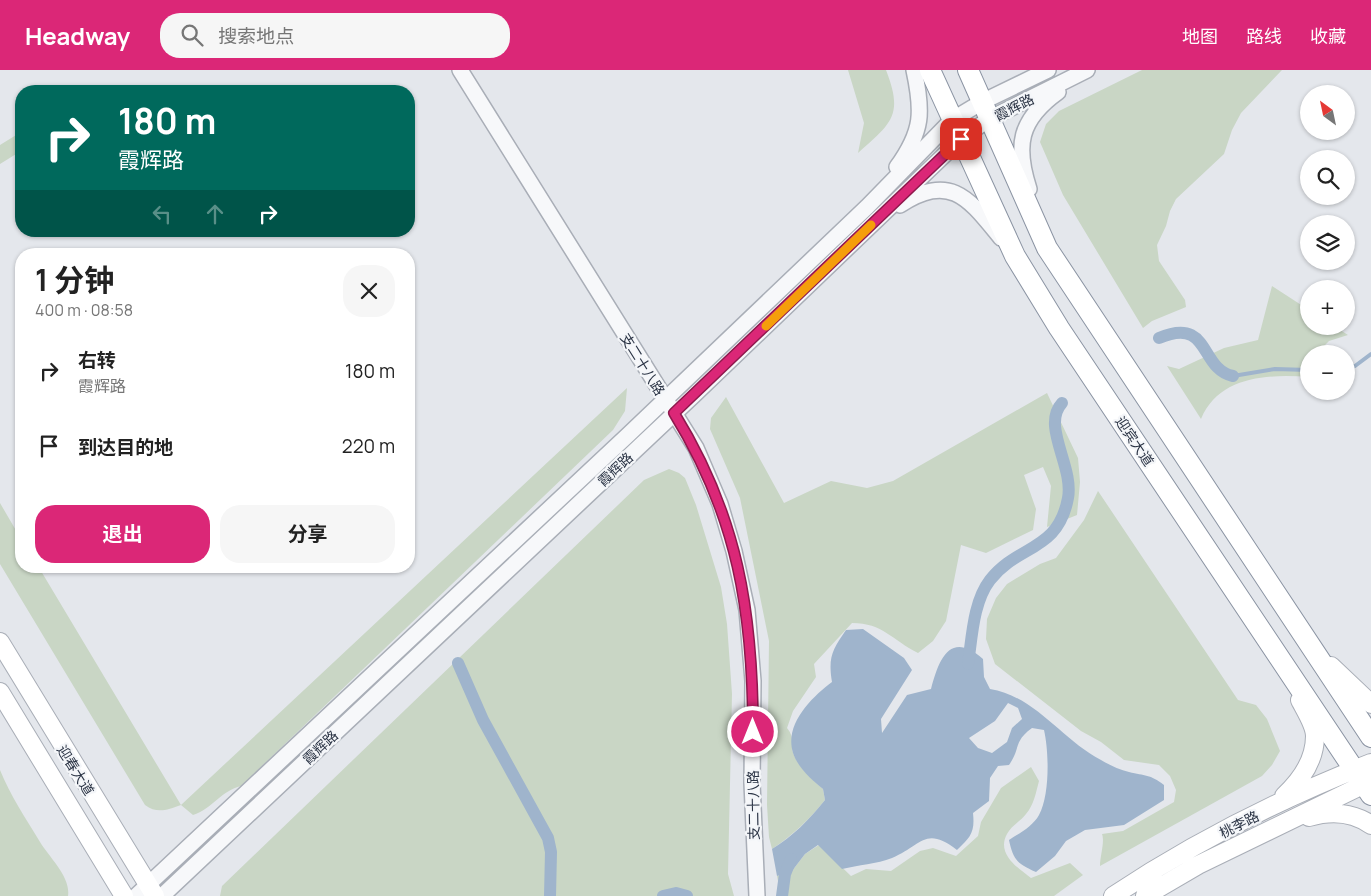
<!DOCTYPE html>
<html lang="zh">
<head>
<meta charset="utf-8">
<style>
  body { margin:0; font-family:Manrope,"Noto Sans SC",sans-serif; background:#f6f6f6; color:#222; height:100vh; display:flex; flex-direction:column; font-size:19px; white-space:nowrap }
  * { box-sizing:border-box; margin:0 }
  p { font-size:16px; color:#767676 }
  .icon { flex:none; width:28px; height:28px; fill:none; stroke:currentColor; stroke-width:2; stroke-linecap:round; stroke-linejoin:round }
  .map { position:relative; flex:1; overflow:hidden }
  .side { position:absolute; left:15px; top:178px; width:400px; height:325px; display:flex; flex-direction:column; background:#fff; border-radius:20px; box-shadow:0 1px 4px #0004 }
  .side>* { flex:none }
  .guide { position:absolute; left:15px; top:15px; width:400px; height:152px; border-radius:20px; box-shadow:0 1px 4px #0004; background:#00695c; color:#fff; overflow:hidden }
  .needle { width:32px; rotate:327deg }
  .controls { position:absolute; left:1300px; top:15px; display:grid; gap:10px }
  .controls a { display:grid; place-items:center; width:55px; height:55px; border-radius:50%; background:#fff; box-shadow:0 1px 4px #0004; font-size:25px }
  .pin { position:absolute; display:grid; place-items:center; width:42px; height:42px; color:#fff; margin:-21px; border-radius:10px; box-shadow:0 2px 8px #0006 }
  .me { position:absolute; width:55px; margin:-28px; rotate:0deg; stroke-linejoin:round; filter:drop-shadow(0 0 4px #0008) }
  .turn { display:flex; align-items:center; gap:18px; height:105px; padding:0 20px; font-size:22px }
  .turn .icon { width:65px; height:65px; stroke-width:2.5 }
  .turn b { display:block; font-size:35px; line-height:42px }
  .lanes { display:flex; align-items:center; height:48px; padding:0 20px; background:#0003; justify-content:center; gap:25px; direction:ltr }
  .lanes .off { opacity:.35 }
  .round { display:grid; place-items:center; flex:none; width:52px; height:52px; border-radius:20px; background:#f6f6f6 }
  .overview { display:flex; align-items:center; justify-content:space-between; height:85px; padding:0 20px }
  h1 { font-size:30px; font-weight:700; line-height:38px }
  .action { display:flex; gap:10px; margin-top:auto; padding:10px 20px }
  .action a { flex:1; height:58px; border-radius:20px; background:#db2777; color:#fff; font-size:20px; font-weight:700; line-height:58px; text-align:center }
  .action a+a { background:#f6f6f6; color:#222 }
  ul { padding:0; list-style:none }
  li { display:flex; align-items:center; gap:15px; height:75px; padding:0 20px }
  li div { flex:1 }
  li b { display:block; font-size:19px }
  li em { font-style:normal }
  header { display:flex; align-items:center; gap:30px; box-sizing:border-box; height:70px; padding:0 25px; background:#db2777; color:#fff }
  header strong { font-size:24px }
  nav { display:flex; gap:28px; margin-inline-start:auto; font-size:18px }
  .search { width:350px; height:45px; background:#f6f6f6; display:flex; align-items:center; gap:12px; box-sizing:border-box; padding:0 18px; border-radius:20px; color:#767676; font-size:19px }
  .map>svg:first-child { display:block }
</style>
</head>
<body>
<header>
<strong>Headway</strong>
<div class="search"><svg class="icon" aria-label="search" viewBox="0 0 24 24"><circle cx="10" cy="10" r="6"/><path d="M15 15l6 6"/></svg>搜索地点</div>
<nav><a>地图</a><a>路线</a><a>收藏</a></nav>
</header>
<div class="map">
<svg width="1371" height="826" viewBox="0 0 1371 826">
  <rect width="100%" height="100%" fill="#e4e7ec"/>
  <path fill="#c9d6c5" d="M848,0H886C904,46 891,53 858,83L864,53Z
    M1142,0H1282L1241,43L1232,60L1224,84L1176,129L1170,141L1166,156L1157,175L1159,191L1185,230L1186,237L1152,251L1143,258L1063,125L1040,72L1046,54L1059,41Z
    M21,62V81L0,94V75Z
    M1272,216L1309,240V256H1334L1348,265L1329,271L1316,284H1309V307C1268,304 1219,306 1201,349L1167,296L1179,299L1224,278L1258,270Z
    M627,318L625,341L613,360L241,716C222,720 212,739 193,745L181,735C167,740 157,744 145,735L0,494V433L21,469V496H38L181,735Z
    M1047,323L1078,388L1080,412L1077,445L1047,457L1051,416L1043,397L1024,405L1036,439L1033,460L986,483L961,475L946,551L933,571L918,583C892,570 883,553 852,553L814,594L816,607L793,641L787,658C796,669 789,674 794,685C800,699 812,709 823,719L825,730C809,750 793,765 772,779L769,767L767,735L769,571L740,428L710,359L711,348L726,327L784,433L831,411L867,418L893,411Z
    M669,399L679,403L685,408L696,435L721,517L727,554L732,624L728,804L734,826H220L222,816L644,410Z
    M1098,421L1238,630L1256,635L1267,649L1280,681L1272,695L1262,706L1100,796C1100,786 1105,772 1102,764L1123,761L1174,732L1176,720L1170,706L1159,695L1124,690L1101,672L1081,661L995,594L986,569L987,549L996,528L1007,514L1040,494L1056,488L1084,450Z
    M1031,697L1039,711C1036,722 1034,735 1026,744C1021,751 1011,756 1007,764C996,784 1018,798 1031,808L1070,793L1083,805L1054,826H781L777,806L792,801L805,784L819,775L851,806L866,799L891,801L920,781L933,778L956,786L978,766L981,752L1001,718Z
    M0,700C10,725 26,749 40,772C49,787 71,807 68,826H0Z"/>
  <path fill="#9fb4cc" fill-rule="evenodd" d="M863,559L904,588L912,600L881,649L882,663L907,625L931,619C939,589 950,560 983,589L984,607L990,619C1035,626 1062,670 1101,690C1109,695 1120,700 1129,702C1145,706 1150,704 1164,715V730L1124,755L1085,760L1066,771L1055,786L1036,802C1017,794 1013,789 1009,770C1020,763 1033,756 1039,745C1050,725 1049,682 1044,660L1032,658C1013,672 1021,678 1009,695L998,696L990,708L989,731L973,743C975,762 971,767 957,780C925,755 921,776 892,788C877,794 858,795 842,799L818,775L805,784L792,801L777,806L772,779C793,766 809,750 825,730L823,719C812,710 798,698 793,683C784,654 812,627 832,612C828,588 832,580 846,560ZM1008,633L1018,638L1022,649L1012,658L1007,672L992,683L978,678L969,668L995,651Z"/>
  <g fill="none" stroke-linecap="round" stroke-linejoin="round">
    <path stroke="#9fb4cc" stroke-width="4" d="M1346,297L1355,296L1371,284
      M1233,306L1275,299L1309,300"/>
    <path stroke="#9fb4cc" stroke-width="12" d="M1159,268C1211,246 1199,299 1233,306
      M458,593L483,650L548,768L551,782L550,826
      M968,594C972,568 973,532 990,510C1018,474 1058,482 1068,428C1074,396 1041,356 1062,333
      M663,826L676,823L687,826
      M782,826L785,804L791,789"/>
    <g stroke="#a9aeb7" stroke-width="18">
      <path id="tertiary" d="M460,0L696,378L720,434L734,481L747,540L753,611L752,713L757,826
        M897,97C923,61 923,42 914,0
        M1029,119C1015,76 1019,50 1058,22
        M900,135C951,102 969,129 1001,168
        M136,826L628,365L867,137L952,50L982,32L1048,0
        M162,826L694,325L961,69L989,49L1087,0"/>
    </g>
    <g stroke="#a9aeb7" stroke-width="20">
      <path id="secondary" d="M0,572L155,826
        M1331,596L1371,634
        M0,622L124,826
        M1284,726C1300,711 1315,690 1315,666C1315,655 1305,640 1300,630
        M1309,747C1330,741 1353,742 1371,755
        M1113,826C1193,773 1282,728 1371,693
        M1145,826L1198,795L1371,711"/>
    </g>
    <g stroke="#8b94a3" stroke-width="22">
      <path id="trunk" d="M930,0L1015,186L1059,258L1371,725
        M968,0L1047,178L1371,667"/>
    </g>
    <use href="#tertiary" stroke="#f7f8fa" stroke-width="15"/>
    <use href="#secondary" stroke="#fff" stroke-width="18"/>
    <use href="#trunk" stroke="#fff" stroke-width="20"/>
  </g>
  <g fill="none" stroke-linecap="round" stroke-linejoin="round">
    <g stroke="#8e194d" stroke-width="12">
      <path id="route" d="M753,662C753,542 738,447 674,343L961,69"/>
    </g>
    <use href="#route" stroke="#db2777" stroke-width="9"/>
    <path stroke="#f59e0b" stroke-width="9" d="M766,256L871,155"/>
  </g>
  <g text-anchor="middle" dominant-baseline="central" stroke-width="4.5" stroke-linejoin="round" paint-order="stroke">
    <g font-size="14" fill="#2b3445" stroke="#f4f6f9">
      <text transform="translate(1014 37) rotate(-27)">霞辉路</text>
      <text transform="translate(643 294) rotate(58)">支二十八路</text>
      <text transform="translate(1135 371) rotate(56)">迎宾大道</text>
      <text transform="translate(615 399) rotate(-43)">霞辉路</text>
      <text transform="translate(320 677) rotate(-43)">霞辉路</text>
      <text transform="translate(76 700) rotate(58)">迎春大道</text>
      <text transform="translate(753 735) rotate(-91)">支二十八路</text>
      <text transform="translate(1239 754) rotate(-27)">桃李路</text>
    </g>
  </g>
</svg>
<div class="controls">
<a><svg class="needle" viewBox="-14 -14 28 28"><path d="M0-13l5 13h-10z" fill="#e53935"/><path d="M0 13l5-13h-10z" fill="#767676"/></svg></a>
<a><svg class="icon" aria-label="search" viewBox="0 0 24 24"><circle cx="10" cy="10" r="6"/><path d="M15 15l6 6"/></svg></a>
<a><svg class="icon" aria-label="layers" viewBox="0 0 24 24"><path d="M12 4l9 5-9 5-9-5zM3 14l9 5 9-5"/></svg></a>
<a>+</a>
<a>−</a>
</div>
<div class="pin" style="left:961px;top:69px;background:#d93025"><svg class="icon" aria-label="arrive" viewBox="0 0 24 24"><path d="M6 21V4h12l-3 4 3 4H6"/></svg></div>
<svg class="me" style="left:753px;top:662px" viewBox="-20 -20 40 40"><circle r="17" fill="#db2777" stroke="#fff" stroke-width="3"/><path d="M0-11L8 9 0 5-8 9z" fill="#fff"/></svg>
<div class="guide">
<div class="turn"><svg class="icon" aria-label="right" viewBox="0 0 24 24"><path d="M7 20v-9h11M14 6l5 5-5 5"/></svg><div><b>180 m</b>霞辉路</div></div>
<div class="lanes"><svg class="icon off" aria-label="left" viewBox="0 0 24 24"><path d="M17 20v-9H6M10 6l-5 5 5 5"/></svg><svg class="icon off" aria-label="ahead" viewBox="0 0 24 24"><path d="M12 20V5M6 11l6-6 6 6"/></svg><svg class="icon" aria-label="right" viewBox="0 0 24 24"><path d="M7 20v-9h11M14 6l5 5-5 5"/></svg></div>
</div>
<section class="side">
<div class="overview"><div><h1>1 分钟</h1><p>400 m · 08:58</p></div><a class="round"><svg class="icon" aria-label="close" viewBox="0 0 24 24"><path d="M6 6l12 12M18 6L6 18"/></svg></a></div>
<ul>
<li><svg class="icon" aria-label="right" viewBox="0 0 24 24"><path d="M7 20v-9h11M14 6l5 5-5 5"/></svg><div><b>右转</b><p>霞辉路</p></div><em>180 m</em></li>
<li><svg class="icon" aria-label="arrive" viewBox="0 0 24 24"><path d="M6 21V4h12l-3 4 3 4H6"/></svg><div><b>到达目的地</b></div><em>220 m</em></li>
</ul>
<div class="action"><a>退出</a><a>分享</a></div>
</section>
</div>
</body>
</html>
